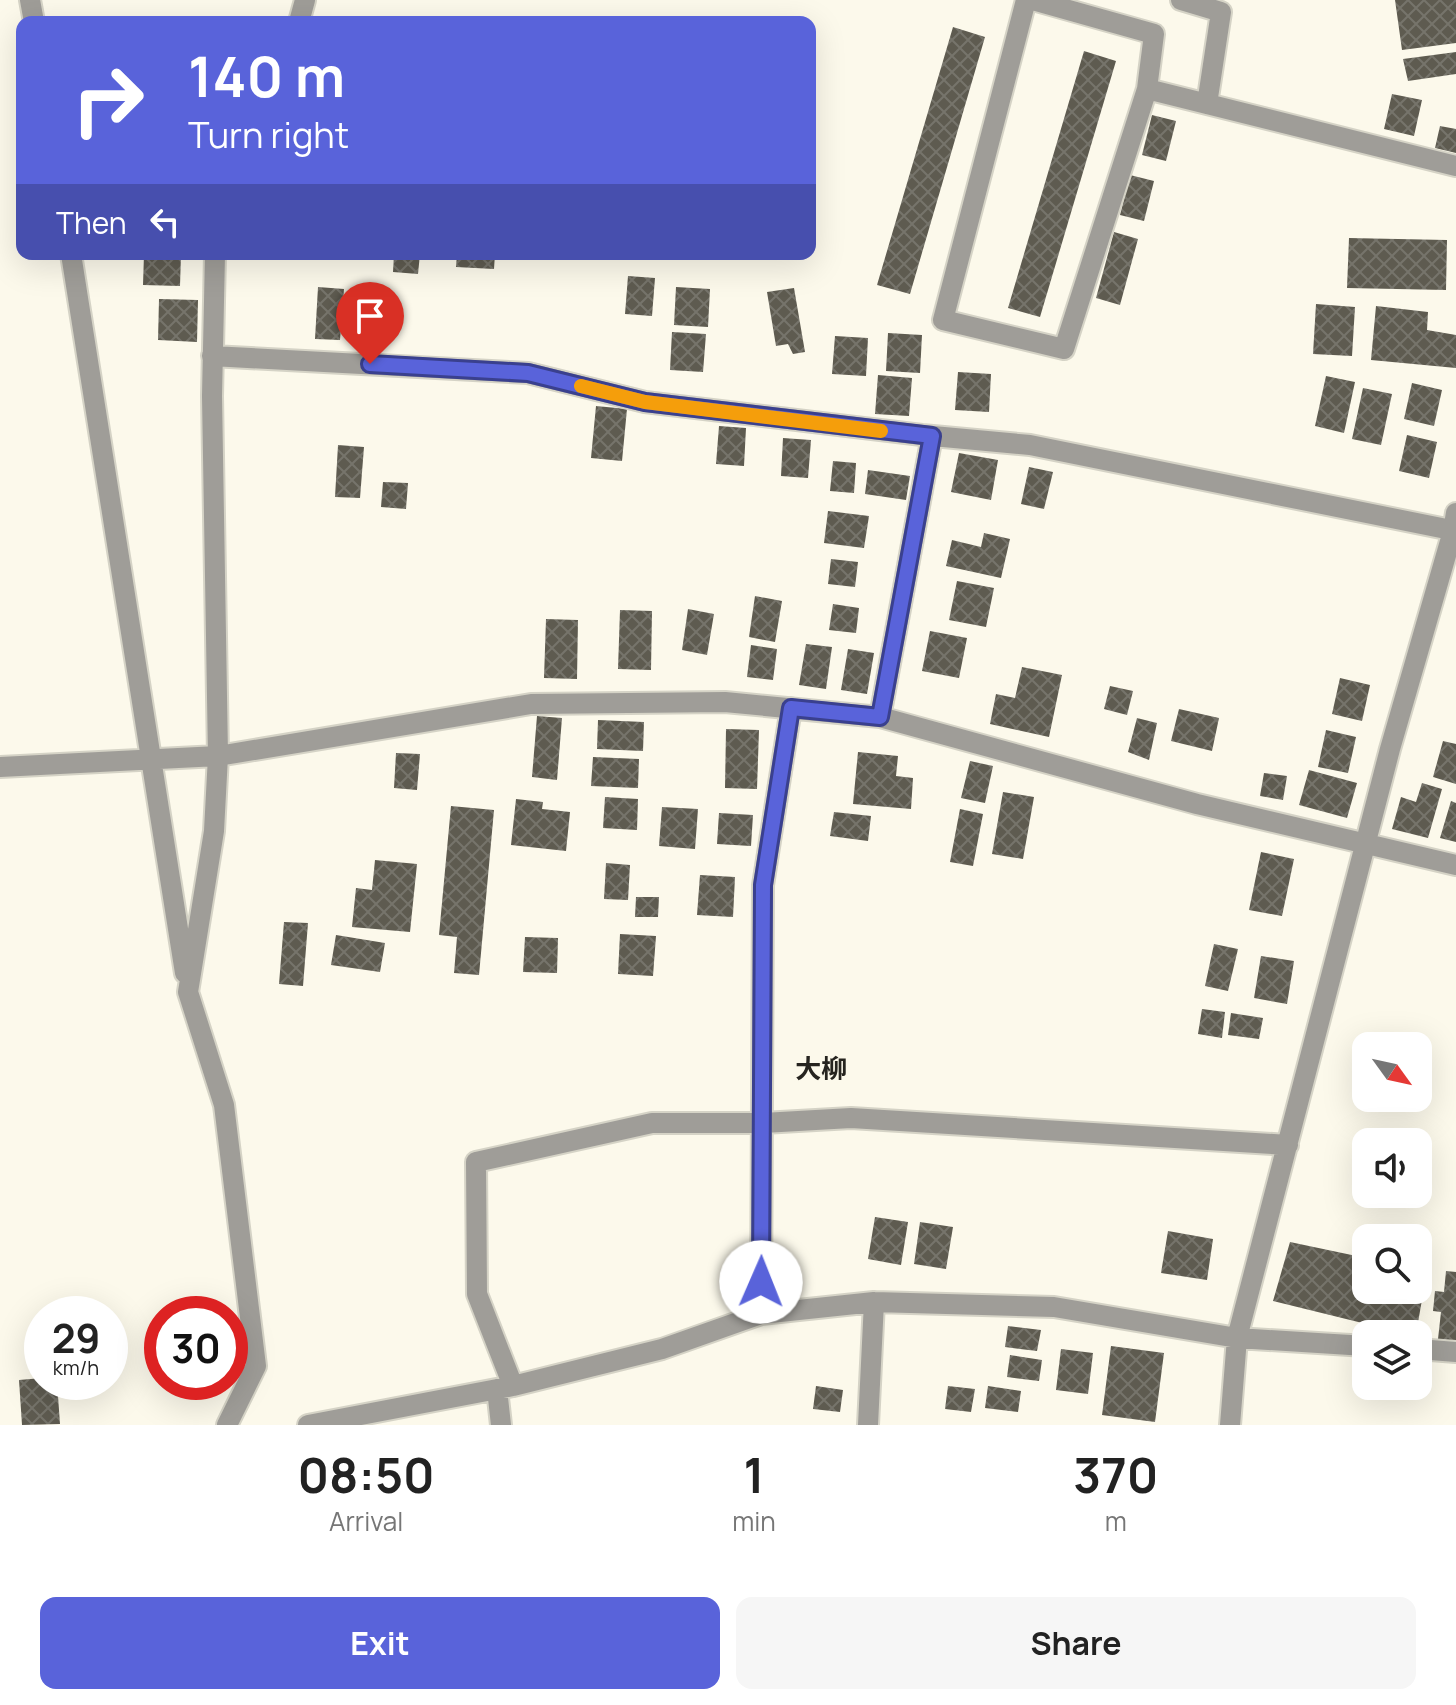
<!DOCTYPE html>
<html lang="en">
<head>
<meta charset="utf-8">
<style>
  body { margin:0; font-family:Manrope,"Noto Sans JP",sans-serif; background:#f6f6f6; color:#222; height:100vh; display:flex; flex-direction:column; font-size:30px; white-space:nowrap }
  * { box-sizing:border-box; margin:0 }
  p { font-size:26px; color:#767676 }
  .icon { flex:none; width:44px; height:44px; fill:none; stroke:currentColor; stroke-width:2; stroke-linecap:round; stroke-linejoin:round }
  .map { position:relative; height:1425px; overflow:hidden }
  .sheet { display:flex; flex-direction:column; background:#fff; flex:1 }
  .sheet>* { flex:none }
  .guide { position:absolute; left:16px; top:16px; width:800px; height:244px; border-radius:16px; box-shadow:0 8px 32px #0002; background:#5963da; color:#fff; overflow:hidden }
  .needle { width:52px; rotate:123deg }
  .fabs { position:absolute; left:1352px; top:1032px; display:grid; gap:16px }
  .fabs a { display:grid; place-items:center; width:80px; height:80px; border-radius:16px; background:#fff; box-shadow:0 8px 32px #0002; font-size:40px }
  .speed { position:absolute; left:24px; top:1296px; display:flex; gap:16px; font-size:40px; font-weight:700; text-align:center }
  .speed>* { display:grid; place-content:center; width:104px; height:104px; border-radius:50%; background:#fff; box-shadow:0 8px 32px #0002; line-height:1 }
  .speed small { font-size:20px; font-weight:400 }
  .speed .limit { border:12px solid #d22; background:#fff; color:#111 }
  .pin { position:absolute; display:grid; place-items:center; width:68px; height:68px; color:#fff; margin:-82px -34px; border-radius:50% 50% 50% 0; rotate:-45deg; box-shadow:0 0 8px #0007 }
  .pin .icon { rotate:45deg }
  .me { position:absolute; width:88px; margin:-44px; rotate:1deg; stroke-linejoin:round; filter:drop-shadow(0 0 6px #0008) }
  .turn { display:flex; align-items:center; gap:28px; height:168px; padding:0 40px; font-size:36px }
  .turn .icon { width:104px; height:104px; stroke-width:2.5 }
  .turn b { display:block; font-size:56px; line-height:68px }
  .then { display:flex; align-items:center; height:76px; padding:0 40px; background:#0003; gap:16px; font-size:30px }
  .eta { display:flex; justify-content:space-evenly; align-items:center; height:136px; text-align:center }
  .eta b { font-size:48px; font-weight:700; line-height:56px }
  .primary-button { display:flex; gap:16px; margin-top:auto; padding:16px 40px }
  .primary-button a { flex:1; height:92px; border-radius:16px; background:#5963da; color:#fff; font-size:32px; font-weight:700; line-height:92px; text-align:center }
  .primary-button a+a { background:#f6f6f6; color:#222 }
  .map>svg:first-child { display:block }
</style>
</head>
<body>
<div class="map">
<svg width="1456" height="1425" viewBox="0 0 1456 1425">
  <defs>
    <pattern id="building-cross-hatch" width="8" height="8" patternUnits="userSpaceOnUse" patternTransform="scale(2)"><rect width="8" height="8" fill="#5e5b50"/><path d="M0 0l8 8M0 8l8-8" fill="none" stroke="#76746b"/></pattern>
  </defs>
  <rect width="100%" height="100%" fill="#fcf9eb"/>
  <path fill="url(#building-cross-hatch)" d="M1395,0H1456V43L1402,50Z
    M953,27L985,37L910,294L877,285Z
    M1084,51L1116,61L1040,317L1008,308Z
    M1456,52V74L1408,81L1403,59Z
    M1392,94L1422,100L1414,136L1384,129Z
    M1152,115L1176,121L1166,161L1142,155Z
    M1440,126L1456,129V153L1435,148Z
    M1130,175L1154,181L1144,221L1120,215Z
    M1114,232L1138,239L1120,305L1096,298Z
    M1349,238L1447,240L1446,290L1347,288Z
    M144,254H181L180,286L143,285Z
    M394,254H420L418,274L393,272Z
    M457,254H495L494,269L456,267Z
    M628,276L655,278L652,316L625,314Z
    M318,287L344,289L340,340L315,339Z
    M676,287L710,289L708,327L674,325Z
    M794,288L805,352L793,354L788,344L776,346L767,292Z
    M159,299L198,300L197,342L158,340Z
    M1316,304L1355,307L1352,356L1313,354Z
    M1376,306L1428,312L1427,330L1456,335V368L1371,360Z
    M672,332L706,334L703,372L670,370Z
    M888,333L922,335L920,373L886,371Z
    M835,336L868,338L866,376L832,374Z
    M958,372L991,374L989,412L955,410Z
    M878,375L912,378L909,416L875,414Z
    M1326,376L1355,382L1344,433L1315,426Z
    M1412,383L1442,390L1434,426L1404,419Z
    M1363,388L1392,394L1381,445L1352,439Z
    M596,406L627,409L622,461L591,458Z
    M719,426L746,428L744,466L716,464Z
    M1407,435L1437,442L1429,478L1399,471Z
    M783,438L811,440L808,478L781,476Z
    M338,445L364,447L360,498L335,497Z
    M959,453L998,460L991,500L951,492Z
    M833,461L856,463L854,493L830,491Z
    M1029,467L1053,472L1044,509L1021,504Z
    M868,470L910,476L906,500L865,494Z
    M383,482L408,483L406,509L381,507Z
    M828,511L869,516L864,548L824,543Z
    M984,533L1010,539L1001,578L946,566L952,540L981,547Z
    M831,559L858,562L855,587L828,584Z
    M957,581L994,588L986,627L949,620Z
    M755,596L782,601L775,642L749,637Z
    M833,604L859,608L856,633L829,630Z
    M688,609L714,614L707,655L682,650Z
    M620,610L652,611L651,670L618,669Z
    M546,619L578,620L577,679L544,678Z
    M930,631L967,638L959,678L922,671Z
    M806,644L832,647L826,689L799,685Z
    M751,645L777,649L773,680L747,677Z
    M848,649L874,653L867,694L841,690Z
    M1022,667L1062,675L1049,737L990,724L996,694L1015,698Z
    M1340,678L1370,685L1362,721L1332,714Z
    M1110,686L1133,691L1127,715L1104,709Z
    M1179,709L1219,718L1212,751L1171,741Z
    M537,716L562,718L557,780L532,777Z
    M1137,718L1157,723L1149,760L1128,752Z
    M598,720L644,722L643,751L597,749Z
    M726,729L759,730L757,789L725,788Z
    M1326,730L1356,737L1348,773L1318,767Z
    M1443,741L1456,744V784L1433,777Z
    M858,752L898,756L896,776L913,778L911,809L853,804Z
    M396,753L420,754L417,790L394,788Z
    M593,757L639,759L638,788L591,786Z
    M970,761L993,766L985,803L961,798Z
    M1309,770L1357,783L1347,818L1299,805Z
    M1264,773L1287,776L1283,800L1260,796Z
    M1422,783L1442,789L1428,838L1392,829L1401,797L1416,802Z
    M1003,792L1034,797L1023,859L992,854Z
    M605,797L638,799L637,830L603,828Z
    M516,799L543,802L542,809L570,812L566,851L511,845Z
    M1451,801L1456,803V842L1440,838Z
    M451,806L494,810L479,975L454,973L457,937L439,935Z
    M662,807L698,809L695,849L659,846Z
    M960,809L983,814L973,866L950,862Z
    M834,812L871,816L868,841L830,836Z
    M719,813L753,815L751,846L717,844Z
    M1261,852L1294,859L1282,916L1249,910Z
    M375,860L417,864L410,932L352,927L356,888L372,890Z
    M606,863L630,865L628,900L604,899Z
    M700,875L735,877L733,917L697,915Z
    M636,897H659L658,917H635Z
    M284,922L308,923L303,986L279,984Z
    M620,934L656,936L653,976L618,974Z
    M336,935L385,943L380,972L331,965Z
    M525,937L558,938L557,973L523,972Z
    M1214,944L1238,949L1228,991L1205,986Z
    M1261,956L1294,961L1287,1004L1254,998Z
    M1202,1009L1225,1012L1222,1038L1198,1034Z
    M1231,1013L1263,1018L1259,1039L1228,1035Z
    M875,1217L908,1222L901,1265L868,1259Z
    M920,1222L953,1227L946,1269L914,1264Z
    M1168,1231L1213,1239L1207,1280L1161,1273Z
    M1290,1242L1366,1258V1290H1418V1269L1427,1271L1416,1334H1407L1273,1301Z
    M1446,1271L1456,1272V1341L1438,1339L1441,1312L1433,1311L1435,1291L1444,1292Z
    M1008,1326L1041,1330L1037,1351L1005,1347Z
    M1111,1346L1164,1353L1155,1422L1102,1415Z
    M1061,1349L1093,1353L1088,1394L1056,1390Z
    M1010,1355L1042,1360L1039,1381L1007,1377Z
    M42,1378V1382H57L60,1424L22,1425L19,1380Z
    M816,1386L843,1390L840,1412L813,1409Z
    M948,1386L975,1389L971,1412L945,1409Z
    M988,1386L1021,1391L1018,1412L985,1408Z"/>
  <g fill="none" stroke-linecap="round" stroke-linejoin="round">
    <g stroke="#d5d3c6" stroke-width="24">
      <path id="minor" d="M30,0L34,22
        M1026,0L943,320L1064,349L1147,89L1154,34L1033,0
        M1181,0L1221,12L1207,104
        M299,22L305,0
        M1147,89L1456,166
        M71,254L185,973
        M215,254L212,396L218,756L214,831L188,992L224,1105L256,1366L227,1425
        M212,356L528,373L645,402L922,435L1030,445L1456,531
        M880,717L932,436
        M0,767L218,756L531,704L725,702L880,717L1197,804L1456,865
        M761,1314L763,885L791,708
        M1418,1349L1456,1352
        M513,1386L477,1294L476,1162L652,1123H763L851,1118L1288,1145
        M497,1389L501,1425
        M308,1425L513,1386L662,1349L761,1314L874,1302L1054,1307L1237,1338L1366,1346
        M868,1425L874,1302
        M1230,1425L1237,1338L1390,749L1453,531L1456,513"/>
    </g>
    <use href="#minor" stroke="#9f9d98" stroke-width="20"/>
  </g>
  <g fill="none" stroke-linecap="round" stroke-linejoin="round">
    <g stroke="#3a408e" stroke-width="20">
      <path id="route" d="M370,364L528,373L645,402L932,436L880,717L791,708L763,885L761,1282"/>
    </g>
    <use href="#route" stroke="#5963da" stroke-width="14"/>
    <path stroke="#f59e0b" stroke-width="14" d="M581,386L645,402L881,431"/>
  </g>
  <g text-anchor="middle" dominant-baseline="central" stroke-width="8" stroke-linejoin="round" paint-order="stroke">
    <g font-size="26" font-weight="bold" fill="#26241f" stroke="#fcf9eb">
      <text x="821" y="1068">大柳</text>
    </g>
  </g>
</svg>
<div class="fabs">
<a><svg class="needle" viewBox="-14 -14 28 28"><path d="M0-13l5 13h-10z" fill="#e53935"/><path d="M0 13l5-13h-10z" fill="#767676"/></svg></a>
<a><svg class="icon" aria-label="sound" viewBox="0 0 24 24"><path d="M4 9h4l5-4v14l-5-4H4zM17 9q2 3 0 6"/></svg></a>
<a><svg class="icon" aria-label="search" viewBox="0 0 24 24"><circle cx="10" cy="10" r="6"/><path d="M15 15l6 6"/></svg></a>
<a><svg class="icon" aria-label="layers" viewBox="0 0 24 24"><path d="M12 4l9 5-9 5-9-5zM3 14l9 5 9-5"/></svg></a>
</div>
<div class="speed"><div>29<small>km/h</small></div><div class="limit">30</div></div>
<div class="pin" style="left:370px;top:364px;background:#d93025"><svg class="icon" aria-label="arrive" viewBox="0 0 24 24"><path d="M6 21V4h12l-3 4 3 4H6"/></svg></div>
<svg class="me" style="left:761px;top:1282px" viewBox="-20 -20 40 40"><circle r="19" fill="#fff"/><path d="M0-13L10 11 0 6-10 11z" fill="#5963da"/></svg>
<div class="guide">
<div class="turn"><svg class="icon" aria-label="right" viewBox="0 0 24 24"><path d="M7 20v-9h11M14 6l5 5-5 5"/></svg><div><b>140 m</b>Turn right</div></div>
<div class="then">Then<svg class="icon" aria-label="left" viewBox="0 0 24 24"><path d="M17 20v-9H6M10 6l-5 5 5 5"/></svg></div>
</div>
</div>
<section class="sheet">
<div class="eta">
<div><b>08:50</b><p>Arrival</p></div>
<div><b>1</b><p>min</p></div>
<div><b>370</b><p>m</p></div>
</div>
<div class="primary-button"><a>Exit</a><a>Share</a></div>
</section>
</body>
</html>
